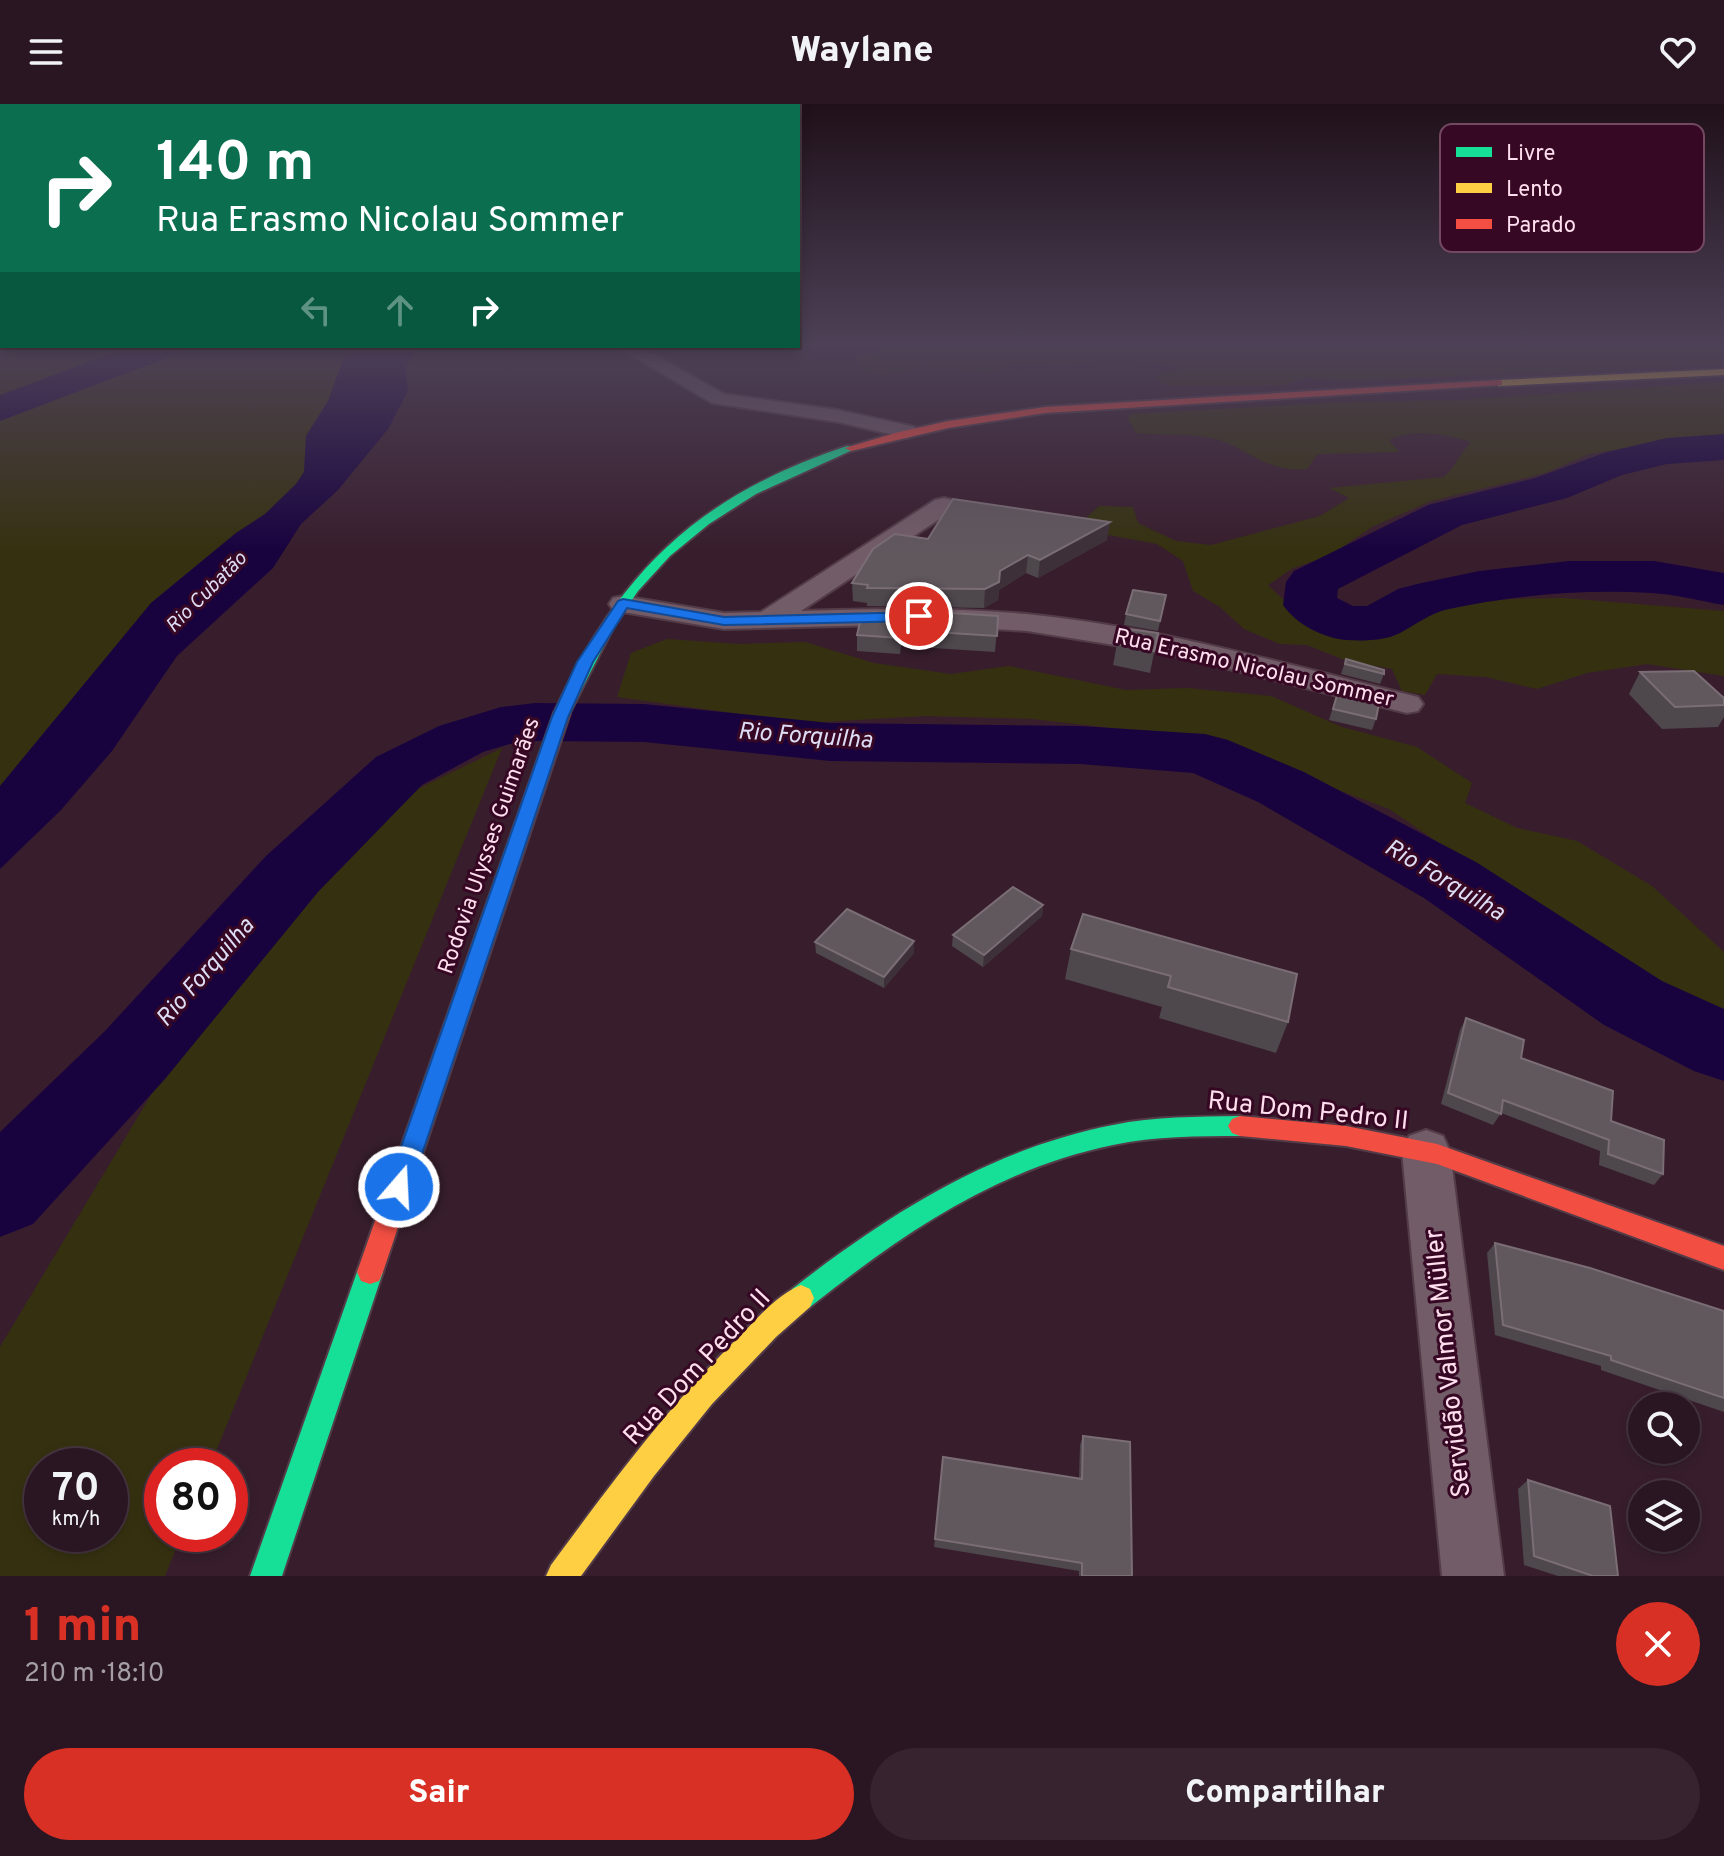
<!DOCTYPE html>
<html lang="pt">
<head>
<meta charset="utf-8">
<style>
  body { margin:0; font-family:Overpass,sans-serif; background:#36232f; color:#f1f3f6; height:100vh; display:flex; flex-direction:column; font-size:30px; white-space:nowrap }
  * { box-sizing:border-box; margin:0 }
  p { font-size:26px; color:#a59fa5 }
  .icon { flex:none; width:44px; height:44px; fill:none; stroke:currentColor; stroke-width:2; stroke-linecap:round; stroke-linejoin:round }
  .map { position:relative; height:1472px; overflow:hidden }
  .panel { display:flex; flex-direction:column; background:#2a1622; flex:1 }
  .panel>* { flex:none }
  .top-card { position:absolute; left:0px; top:0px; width:800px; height:244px; box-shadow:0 4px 12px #0003,0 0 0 2px #463540; background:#0b6e4f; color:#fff; overflow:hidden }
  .buttons { position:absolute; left:1628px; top:1288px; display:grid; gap:16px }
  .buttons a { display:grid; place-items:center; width:72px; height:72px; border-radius:50%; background:#2a1622; box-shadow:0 4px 12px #0003,0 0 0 2px #463540; font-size:40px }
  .speed { position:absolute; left:24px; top:1344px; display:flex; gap:16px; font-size:40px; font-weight:700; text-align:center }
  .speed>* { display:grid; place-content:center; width:104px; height:104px; border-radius:50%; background:#2a1622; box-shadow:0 4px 12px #0003,0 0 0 2px #463540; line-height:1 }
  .speed small { font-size:20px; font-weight:400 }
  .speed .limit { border:12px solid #d22; background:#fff; color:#111 }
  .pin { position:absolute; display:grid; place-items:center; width:68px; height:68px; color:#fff; margin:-34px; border:4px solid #fff; border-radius:50%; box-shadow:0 2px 8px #0007 }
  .me { position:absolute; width:88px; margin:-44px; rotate:19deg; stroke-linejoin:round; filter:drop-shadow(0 0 6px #0008) }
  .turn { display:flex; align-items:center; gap:28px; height:168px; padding:0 24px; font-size:36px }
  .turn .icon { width:104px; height:104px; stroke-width:2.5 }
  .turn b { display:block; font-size:56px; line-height:68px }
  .lanes { display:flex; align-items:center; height:76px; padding:0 24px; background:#0003; justify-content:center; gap:40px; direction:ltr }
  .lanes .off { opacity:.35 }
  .round { display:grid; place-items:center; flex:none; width:84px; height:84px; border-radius:42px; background:#36232f }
  .headline { display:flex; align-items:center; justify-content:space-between; height:136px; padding:0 24px }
  h1 { font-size:48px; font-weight:800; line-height:60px; color:#d93025 }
  .button { display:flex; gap:16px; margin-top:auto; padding:16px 24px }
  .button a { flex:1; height:92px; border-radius:48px; background:#d93025; color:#fff; font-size:32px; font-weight:800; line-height:92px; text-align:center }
  .button a+a { background:#36232f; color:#f1f3f6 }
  header { display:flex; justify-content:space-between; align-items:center; height:104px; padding:0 24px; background:#2a1622; font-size:36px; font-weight:800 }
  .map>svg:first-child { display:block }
</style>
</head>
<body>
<header><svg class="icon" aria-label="menu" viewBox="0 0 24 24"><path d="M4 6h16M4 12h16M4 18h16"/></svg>Waylane<svg class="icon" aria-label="heart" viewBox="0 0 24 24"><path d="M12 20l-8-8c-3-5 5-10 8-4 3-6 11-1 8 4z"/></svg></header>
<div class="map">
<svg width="1724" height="1472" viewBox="0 0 1724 1472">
  <rect width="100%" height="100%" fill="#381e2d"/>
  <path fill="#353110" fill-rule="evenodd" d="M872,240H1724V260L1348,277L1305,274L1285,281H1164L1155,272L1183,263L1150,257L1109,255L1072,260L1013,259L990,268L923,262L887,271L864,269L856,256L880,246Z
    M9,242H348L328,297L306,332L304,368L296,380L265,410L236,429L151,499L0,682V248Z
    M1724,278V334L1671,337L1589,350L1545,369L1431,397L1372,423L1329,452L1293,464L1268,481C1299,514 1332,522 1374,535L1449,502L1511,495L1563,494L1724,507V572L1647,560L1587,569L1537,585L1486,573L1437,570L1425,591L1402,587L1392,565L1347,557L1307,541L1280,540L1244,525L1220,503L1193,487L1183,457L1157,440L1092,428L1086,414L1099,402L1133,403L1138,419L1176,437L1211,441L1320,412L1349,394L1329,384L1444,373C1456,362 1460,349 1471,338C1444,330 1414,324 1389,336L1399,348L1318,350L1307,365C1261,369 1247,340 1206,333C1184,329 1159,332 1136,329L1128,315L1130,310L1345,298L1458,296Z
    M667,535L739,540L805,538L874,559L951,570L1009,562L1126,586L1187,584L1271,592L1342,623L1417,643L1472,679L1465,699L1517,724L1577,737L1652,782L1724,848V923L1664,892L1389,705L1288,667L1249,648L1192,633L1032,615L925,612L806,619L617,593L631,549Z
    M502,644L210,1362H162V1430H182L165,1472H0V1243L163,971L391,698ZM42,1362H110V1430H42Z"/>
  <path fill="#19033f" d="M348,242H421L405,263L408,287L388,325L338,386L301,420L273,464L177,552L112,647L61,706L0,765V682L151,499L236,429L265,410L296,380L304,368L306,332L328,297Z"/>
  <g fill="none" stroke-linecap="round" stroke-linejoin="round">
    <path fill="#19033f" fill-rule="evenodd" d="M131,242H182L177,250L0,317V291Z
      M1724,330V356L1667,360L1622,371L1567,394L1462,421L1338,485L1337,494L1353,502H1367L1398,485L1417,480L1479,467L1569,457H1654L1724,469V501C1700,497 1675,490 1651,489C1584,485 1515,491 1449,505C1430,509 1417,520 1400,529C1384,537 1363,537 1346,536C1323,534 1296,520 1283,501L1286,478L1294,467L1428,401L1535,374L1607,348L1667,334Z
      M535,599L644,600L830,619L1080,622L1205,630L1228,636L1304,668L1476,758L1662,877L1724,905V977L1694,967L1604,921L1424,794L1258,698L1193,669L1080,660L830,657L644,638L535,637L510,640L483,648L422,681L318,788L165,975L33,1120L0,1133V1028L105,927L266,752L376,653L439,622L501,603Z"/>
    <g stroke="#533c48" stroke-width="4">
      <path id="street" d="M616,242H639L724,290L838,306L915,323L918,328L907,334L838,318L712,299Z
        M944,394L953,396L956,401L953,406L801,507C876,505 950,503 1026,510C1159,523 1289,561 1418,593L1423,600L1418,607L1407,609L1164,549L1027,527L919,520L724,525L623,508L613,506L609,500L613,494L623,492L724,509L761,508L935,396Z
        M1426,1026L1443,1032L1450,1047L1504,1472H1442L1402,1047L1409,1032Z"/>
    </g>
    <g stroke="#533c48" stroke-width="4">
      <path id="fast" d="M847,342L857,344L756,390L709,420L670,452L638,487L613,524L568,612H556L554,609C619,467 698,392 847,342Z
        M1240,1012L1248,1015L1252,1022L1248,1029L1240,1032C1198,1032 1155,1032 1113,1041C996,1065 902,1130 810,1203L801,1207L792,1203L788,1194L792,1185C889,1110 990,1045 1113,1021C1155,1012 1198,1013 1240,1012Z
        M370,1156L379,1159L383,1168L282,1472H250L357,1168L361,1159Z"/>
    </g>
    <g stroke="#533c48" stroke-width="4">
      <path id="slow" d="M1724,265V271L1499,282L1494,279L1499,276Z
        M801,1181L810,1185L814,1194L810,1203L776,1233L712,1300L654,1372L581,1472H546L551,1461C611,1380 671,1298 744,1228C760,1211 779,1190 801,1181Z"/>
    </g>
    <g stroke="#533c48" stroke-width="4">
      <path id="jam" d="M1499,276L1502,277V281L1045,309L948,324L851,347L845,344L895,329L948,317L1045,303Z
        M562,604L570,609L383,1168L379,1177L370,1180L361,1177L357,1168L554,609Z
        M1240,1012L1346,1022L1437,1040L1724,1142V1166L1437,1060L1346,1042L1240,1032L1232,1029L1228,1022L1232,1015Z"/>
    </g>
    <use href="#street" fill="#725c68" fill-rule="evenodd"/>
    <use href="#fast" fill="#16e098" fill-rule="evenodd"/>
    <use href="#slow" fill="#ffcf43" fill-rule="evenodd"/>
    <use href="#jam" fill="#f24e42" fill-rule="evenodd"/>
  </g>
  <path fill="#4e474c" d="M928,435L1107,436L1038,474L1026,469L999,486L998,496L984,504L867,502V499L853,497L852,479Z
    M1166,491L1158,527L1124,521L1126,510Z
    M998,512L995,548L901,542L900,550L857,547V531Z
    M1158,529L1150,569L1113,561L1117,540Z
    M1346,555L1384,570L1380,580L1341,570Z
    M1640,568L1724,594V613L1718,623L1662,625L1629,590Z
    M1339,584L1376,615L1372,626L1329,616Z
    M1043,801L1042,812L983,863L952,842L953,831Z
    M1083,810L1288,918L1276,949L1159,914L1162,903L1065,875L1071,845Z
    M914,837V849L884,884L816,849L815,838Z
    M1466,914L1521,954L1611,1017L1663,1070L1654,1081L1599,1061L1600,1047L1501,1009L1493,1021L1441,1000L1460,926Z
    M1495,1139L1724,1207V1308L1601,1266V1262L1495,1231L1487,1149Z
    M1083,1332L1132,1472H1079V1467L934,1443L943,1353L1079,1375L1080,1341Z
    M1528,1376L1618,1472H1558L1524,1461L1518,1385Z"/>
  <path fill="#3d3038" d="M1110,418L1107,436L1038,474L1040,456Z
    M1028,451L1026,469L999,486L998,496L984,504L985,485L1000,467Z
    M1043,801L1042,812L983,863L984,851Z
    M914,837V849L884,884V873Z"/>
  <path fill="#61585e" stroke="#7a6d74" stroke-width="2" d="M953,395L1110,418L1040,456L1028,451L1000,467L999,478L985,485L867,484L868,481L852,479L873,445L895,430L928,435Z
    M1133,486L1166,491L1160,517L1126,510Z
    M920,507L998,512L997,532L902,526L900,534L857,531L862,509Z
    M1121,524L1158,529L1154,547L1117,540Z
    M1346,555L1384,566V570L1345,560Z
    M1694,567L1724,594V601L1675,603L1640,568Z
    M1339,584L1380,594L1376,615L1333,605Z
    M1013,783L1043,801L984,851L953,831Z
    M847,805L914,837L884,873L815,838Z
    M1083,810L1297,870L1288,918L1168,883L1171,872L1071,845Z
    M1466,914L1524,936L1521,954L1613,987L1611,1017L1664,1036L1663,1070L1608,1050L1609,1036L1503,996L1501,1010L1448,989Z
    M1495,1139L1590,1164L1724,1207V1294L1611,1256V1252L1503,1221Z
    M1083,1332L1130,1338L1132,1472H1082V1459L935,1435L943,1353L1082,1375Z
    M1528,1376L1610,1402L1618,1472H1593L1534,1452Z"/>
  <linearGradient id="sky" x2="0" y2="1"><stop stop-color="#1f1019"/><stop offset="0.54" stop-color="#4d4157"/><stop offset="1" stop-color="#4d4157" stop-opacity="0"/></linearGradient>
  <rect width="1724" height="446" fill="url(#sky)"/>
  <path fill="#1a73e8" stroke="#114b97" stroke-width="2" d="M623,495L724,513L919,508L926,512L919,517L724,521L627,504L593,558L568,613L411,1083L408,1091L399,1094L391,1091L387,1083L552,613L577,558L618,497Z"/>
  <g text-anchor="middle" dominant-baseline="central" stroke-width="6" stroke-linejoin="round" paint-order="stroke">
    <g font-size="20" font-style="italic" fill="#deddf6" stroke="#370824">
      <text transform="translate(207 489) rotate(-45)">Rio Cubatão</text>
    </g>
    <g font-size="22" fill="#ffdeee" stroke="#370824">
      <text transform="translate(1254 565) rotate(13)">Rua Erasmo Nicolau Sommer</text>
      <text transform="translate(490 742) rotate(-71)">Rodovia Ulysses Guimarães</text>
    </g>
    <g font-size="24" font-style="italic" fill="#deddf6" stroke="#370824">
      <text transform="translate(805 633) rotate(4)">Rio Forquilha</text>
      <text transform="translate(1444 777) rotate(31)">Rio Forquilha</text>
      <text transform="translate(206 869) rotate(-49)">Rio Forquilha</text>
    </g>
    <g font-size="26" fill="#ffdeee" stroke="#370824">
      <text transform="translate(1308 1008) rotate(6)">Rua Dom Pedro II</text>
      <text transform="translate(1449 1259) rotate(-96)">Servidão Valmor Müller</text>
      <text transform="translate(698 1264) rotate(-47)">Rua Dom Pedro II</text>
    </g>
  </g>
  <rect x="1440" y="20" width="264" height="128" rx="12" fill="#370824" stroke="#734861" stroke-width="2"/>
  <rect x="1456" y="43" width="36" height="10" fill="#16e098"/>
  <rect x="1456" y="79" width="36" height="10" fill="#ffcf43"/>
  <rect x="1456" y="115" width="36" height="10" fill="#f24e42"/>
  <g font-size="22" fill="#ffdeee">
    <text x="1506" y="56">Livre</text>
    <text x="1506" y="92">Lento</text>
    <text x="1506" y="128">Parado</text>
  </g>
</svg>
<div class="buttons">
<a><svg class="icon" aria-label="search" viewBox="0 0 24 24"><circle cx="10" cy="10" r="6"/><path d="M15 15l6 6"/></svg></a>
<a><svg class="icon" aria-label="layers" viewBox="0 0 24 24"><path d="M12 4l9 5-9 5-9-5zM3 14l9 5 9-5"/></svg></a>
</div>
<div class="speed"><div>70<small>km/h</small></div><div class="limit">80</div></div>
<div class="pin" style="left:919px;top:512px;background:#d93025"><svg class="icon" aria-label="arrive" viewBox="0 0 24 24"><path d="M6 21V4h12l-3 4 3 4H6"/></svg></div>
<svg class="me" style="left:399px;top:1083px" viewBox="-20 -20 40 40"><circle r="17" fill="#1a73e8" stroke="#fff" stroke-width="3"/><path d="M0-11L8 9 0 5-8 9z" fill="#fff"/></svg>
<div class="top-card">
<div class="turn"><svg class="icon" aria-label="right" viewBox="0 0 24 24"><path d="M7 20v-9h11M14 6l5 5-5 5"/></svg><div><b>140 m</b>Rua Erasmo Nicolau Sommer</div></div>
<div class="lanes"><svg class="icon off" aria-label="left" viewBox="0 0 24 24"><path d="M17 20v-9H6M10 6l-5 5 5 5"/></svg><svg class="icon off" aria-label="ahead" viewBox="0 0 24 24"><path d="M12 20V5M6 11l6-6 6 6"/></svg><svg class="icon" aria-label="right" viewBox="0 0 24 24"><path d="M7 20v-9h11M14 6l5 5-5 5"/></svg></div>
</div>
</div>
<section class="panel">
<div class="headline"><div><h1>1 min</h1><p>210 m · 18:10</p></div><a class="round" style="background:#d93025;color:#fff"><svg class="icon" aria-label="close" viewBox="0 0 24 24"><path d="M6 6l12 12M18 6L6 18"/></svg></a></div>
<div class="button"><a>Sair</a><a>Compartilhar</a></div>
</section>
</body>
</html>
